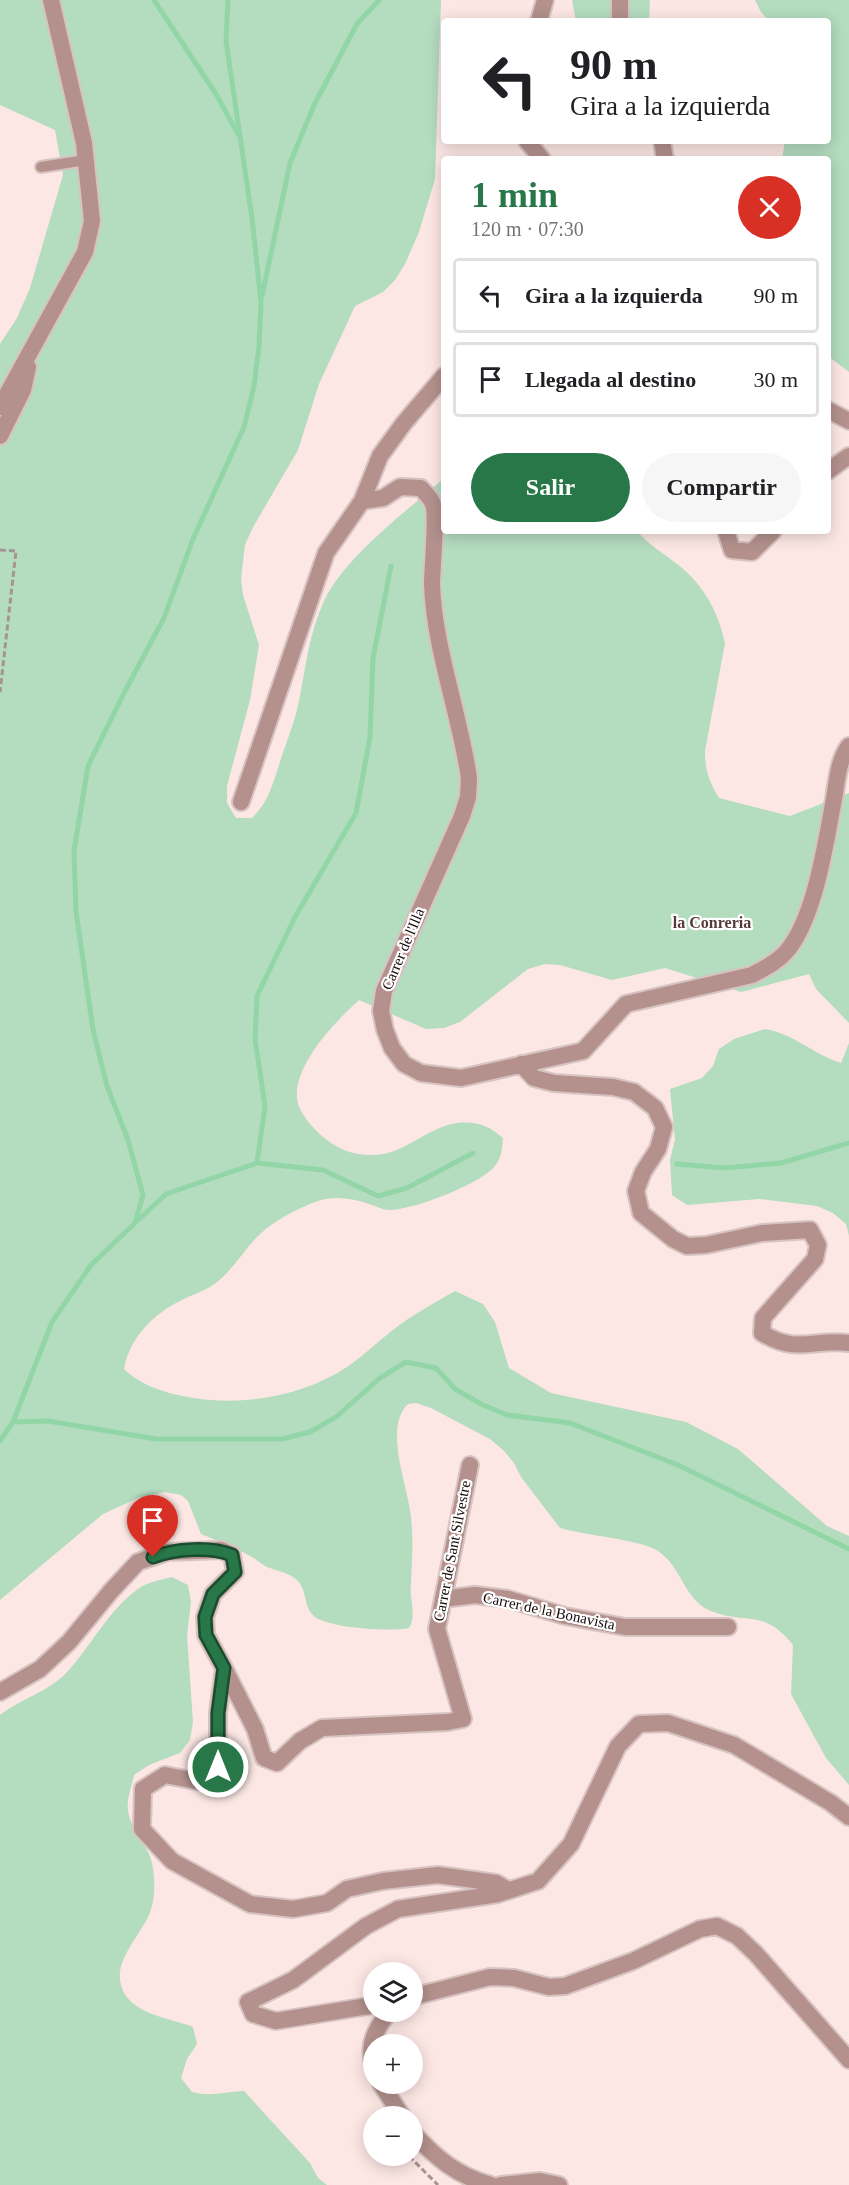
<!DOCTYPE html>
<html lang="es">
<head>
<meta charset="utf-8">
<style>
  body { margin:0; font-family:"Times New Roman",serif; background:#f6f6f6; color:#202124; height:100vh; display:flex; flex-direction:column; font-size:22px; white-space:nowrap }
  * { box-sizing:border-box; margin:0 }
  p { font-size:20px; color:#757577 }
  .icon { flex:none; width:33px; height:33px; fill:none; stroke:currentColor; stroke-width:2; stroke-linecap:round; stroke-linejoin:round }
  .map { position:relative; flex:1; overflow:hidden }
  .drawer { position:absolute; left:441px; top:156px; width:390px; height:378px; display:flex; flex-direction:column; background:#fff; border-radius:6px; box-shadow:0 3px 15px #0003 }
  .drawer>* { flex:none }
  .guide { position:absolute; left:441px; top:18px; width:390px; height:126px; border-radius:6px; box-shadow:0 3px 15px #0003; background:#fff; color:#202124; overflow:hidden }
  .controls { position:absolute; left:363px; top:1962px; display:grid; gap:12px }
  .controls a { display:grid; place-items:center; width:60px; height:60px; border-radius:50%; background:#fff; box-shadow:0 3px 15px #0003; font-size:30px }
  .pin { position:absolute; display:grid; place-items:center; width:51px; height:51px; color:#fff; margin:-62px -26px; border-radius:50% 50% 50% 0; rotate:-45deg; box-shadow:0 0 6px #0007 }
  .pin .icon { rotate:45deg }
  .me { position:absolute; width:66px; margin:-33px; rotate:0deg; stroke-linejoin:round; filter:drop-shadow(0 0 4px #0008) }
  .turn { display:flex; align-items:center; gap:21px; height:126px; padding:0 30px; font-size:27px }
  .turn .icon { width:78px; height:78px; stroke-width:2.5 }
  .turn b { display:block; font-size:42px; line-height:51px }
  .round { display:grid; place-items:center; flex:none; width:63px; height:63px; border-radius:32px; background:#f6f6f6 }
  .headline { display:flex; align-items:center; justify-content:space-between; height:102px; padding:0 30px }
  h1 { font-size:36px; font-weight:600; line-height:45px; color:#277748 }
  .primary-button { display:flex; gap:12px; margin-top:auto; padding:12px 30px }
  .primary-button a { flex:1; height:69px; border-radius:36px; background:#277748; color:#fff; font-size:24px; font-weight:600; line-height:69px; text-align:center }
  .primary-button a+a { background:#f6f6f6; color:#202124 }
  ul { padding:0; list-style:none }
  li { display:flex; align-items:center; gap:18px; height:75px; margin:0 12px 9px; padding:0 18px; border:3px solid #e0e0e0; border-radius:6px }
  li div { flex:1 }
  li b { display:block; font-size:22px }
  li em { font-style:normal }
  .map>svg:first-child { display:block }
</style>
</head>
<body>
<div class="map">
<svg width="849" height="2185" viewBox="0 0 849 2185">
  <rect width="100%" height="100%" fill="#fce7e4"/>
  <path fill="#b4dcbf" d="M0,0H441L435,179L419,232L405,264L395,280L383,292L355,306L319,384L298,450L252,529L245,545L241,579L243,595L259,645L250,700L227,786V803L236,818H252C270,800 272,785 280,762C286,742 295,722 299,701C306,666 309,632 325,599C346,556 408,510 444,478V531H637C648,544 660,551 673,561C701,581 718,609 725,643L705,751C705,770 709,782 719,798L790,816L849,793V1023L816,989L809,974L741,992L665,968L612,980L560,965L545,964L528,969L460,1022L444,1028L426,1029L359,1000C336,1021 294,1064 297,1098C298,1112 312,1127 322,1136C338,1150 355,1156 376,1155C406,1153 428,1127 457,1123C476,1121 488,1125 503,1138C502,1149 502,1158 494,1167C478,1185 413,1210 389,1210C383,1210 378,1207 372,1205C355,1199 336,1195 318,1201C298,1208 275,1220 259,1235C243,1251 232,1272 213,1285C203,1292 190,1295 180,1301C153,1314 129,1339 124,1369C143,1387 168,1394 194,1398C245,1406 303,1396 347,1367C368,1353 386,1333 408,1319C423,1309 439,1300 455,1291L483,1304L495,1322L509,1368L551,1393L686,1422L738,1449L827,1526L849,1536V1785L826,1758L791,1694L793,1645C764,1608 746,1625 711,1611C684,1600 682,1567 658,1551C643,1540 583,1535 560,1528L521,1477L514,1463L503,1450L490,1439L431,1408L416,1403L408,1404C384,1427 406,1481 410,1510C414,1535 412,1559 411,1583C409,1599 417,1615 409,1628C392,1632 326,1628 314,1616C302,1606 309,1587 293,1577C285,1572 275,1570 267,1567C261,1564 257,1560 252,1557C236,1548 218,1541 201,1534L188,1501L181,1495L165,1492L138,1498L103,1514L0,1600V344L17,318L30,288L63,175L55,130L0,105Z
    M572,0H650L649,21H576Z
    M755,0H849V372L828,356V159H782L785,141H828V21H769L761,12Z
    M765,1029C794,1034 813,1054 841,1063L849,1043V1236L846,1224L833,1213L817,1206L759,1199L687,1205L672,1195L670,1160L675,1140L670,1089L702,1078L713,1066L719,1049L734,1039Z
    M172,1577L188,1585L191,1602L187,1635L193,1722L190,1740L180,1753L149,1765L134,1775C132,1786 126,1800 128,1811C131,1827 140,1838 148,1852C155,1865 156,1892 152,1906C146,1932 113,1957 121,1985C128,2014 170,2018 193,2027L197,2044L187,2059L181,2078L192,2092C211,2097 224,2092 244,2091L310,2163L318,2178L327,2185H0V1715C22,1698 51,1691 69,1670C92,1644 109,1610 138,1589C148,1582 160,1580 172,1577Z"/>
  <g fill="none" stroke-linecap="round" stroke-linejoin="round">
    <path stroke="#92d6a7" stroke-width="5" d="M154,0L216,94L238,134
      M262,296L290,163L315,103L357,24L379,0
      M257,1163L323,1170L378,1196L407,1188L473,1153
      M677,1164L724,1168L781,1163L849,1143
      M137,1221L166,1194L257,1163L265,1106L255,1039L257,996L295,917L356,813L370,737L373,658L391,566
      M13,1422L48,1421L156,1439H282L310,1432L336,1417L380,1378L406,1362L436,1368L455,1389L481,1404L507,1415L570,1423L678,1465L849,1549
      M0,1441L13,1422L52,1322L91,1265L135,1223L143,1195L128,1140L107,1086L93,1030L76,911L74,851L88,766L124,693L164,618L193,539L244,427L254,386L259,346L261,302L252,218L226,41L228,0"/>
    <g stroke="#d7c3c1" stroke-width="14">
      <path id="service" d="M41,167L86,160"/>
    </g>
    <g stroke="#d7c3c1" stroke-width="20">
      <path id="minor" d="M539,21L545,0
        M527,141L542,159
        M828,471L849,456
        M362,501L383,498L400,487L421,488C424,492 430,497 432,502C438,511 432,568 432,584C434,647 460,715 469,778L468,797L462,816L384,991L381,1011L385,1030L392,1048L404,1064L421,1073L461,1078L583,1051L626,1004L752,975C765,968 777,962 786,952C815,919 826,841 834,799C837,782 838,760 849,746
        M726,531L732,550L752,552L773,531
        M241,802L326,553L362,501L380,456L404,423L444,376
        M521,1064L534,1078L554,1083L613,1087L634,1092L655,1108L664,1127L658,1149L643,1172L636,1191L641,1213L673,1239L687,1246L706,1245L762,1233L810,1230L818,1245L815,1259L763,1318L762,1333C797,1355 815,1338 849,1343
        M443,1599L475,1595L508,1599L565,1616L625,1627H728
        M224,1668L255,1729L264,1758L277,1763L300,1741L322,1728L448,1722L463,1719L437,1629L470,1465
        M0,1692L40,1669L69,1642L111,1591L138,1562L167,1552L221,1550L232,1555L235,1572L213,1594L205,1617L206,1635L224,1668L218,1713V1767L196,1781L165,1775L143,1789L142,1829L172,1861L250,1904L293,1909L327,1903L347,1889L383,1881L438,1875L496,1883L508,1890
        M412,1997L490,1977L514,1978L549,1987L565,1986L633,1961L700,1929L717,1926L737,1936L756,1954L849,2060
        M374,2005L276,2021L253,2014L248,2002L293,1980L366,1926L398,1909L498,1894L538,1881L571,1844L618,1746L639,1724L668,1723L734,1745L831,1803L849,1817
        M374,2065C366,2045 377,2027 389,2012
        M381,2084L402,2116
        M412,2132C436,2158 457,2176 491,2185
        M501,2185L540,2181L559,2185"/>
    </g>
    <g stroke="#d7c3c1" stroke-width="20">
      <path id="tertiary" d="M620,21V0
        M662,141L665,159
        M0,407L85,252L92,221L84,143L51,0
        M828,410L849,421
        M0,436L23,390L28,367"/>
    </g>
    <path stroke="#a69492" stroke-width="3" stroke-dasharray="6 3" stroke-linecap="butt" d="M0,550L16,551L0,692
      M409,2156L438,2185"/>
    <use href="#service" stroke="#b4918d" stroke-width="10"/>
    <use href="#minor" stroke="#b4918d" stroke-width="16"/>
    <use href="#tertiary" stroke="#b4918d" stroke-width="16"/>
  </g>
  <g fill="none" stroke-linecap="round" stroke-linejoin="round">
    <g stroke="#194d2f" stroke-width="15">
      <path id="route" d="M153,1557C175,1549 210,1546 232,1555L235,1572L213,1594L205,1617L206,1635L224,1668L218,1713V1767"/>
    </g>
    <use href="#route" stroke="#277748" stroke-width="10"/>
  </g>
  <g text-anchor="middle" dominant-baseline="central" stroke-width="4.5" stroke-linejoin="round" paint-order="stroke">
    <g font-size="15" fill="#130807" stroke="#fff">
      <text transform="translate(403 949) rotate(-67)">Carrer de l'Illa</text>
      <text transform="translate(452 1551) rotate(-79)">Carrer de Sant Silvestre</text>
      <text transform="translate(549 1611) rotate(12)">Carrer de la Bonavista</text>
    </g>
    <g font-size="16" font-weight="bold" fill="#563b38" stroke="#fff">
      <text x="712" y="922">la Conreria</text>
    </g>
  </g>
</svg>
<div class="controls">
<a><svg class="icon" aria-label="layers" viewBox="0 0 24 24"><path d="M12 4l9 5-9 5-9-5zM3 14l9 5 9-5"/></svg></a>
<a>+</a>
<a>−</a>
</div>
<div class="pin" style="left:153px;top:1557px;background:#d93025"><svg class="icon" aria-label="arrive" viewBox="0 0 24 24"><path d="M6 21V4h12l-3 4 3 4H6"/></svg></div>
<svg class="me" style="left:218px;top:1767px" viewBox="-20 -20 40 40"><circle r="17" fill="#277748" stroke="#fff" stroke-width="3"/><path d="M0-11L8 9 0 5-8 9z" fill="#fff"/></svg>
<div class="guide">
<div class="turn"><svg class="icon" aria-label="left" viewBox="0 0 24 24"><path d="M17 20v-9H6M10 6l-5 5 5 5"/></svg><div><b>90 m</b>Gira a la izquierda</div></div>
</div>
<section class="drawer">
<div class="headline"><div><h1>1 min</h1><p>120 m · 07:30</p></div><a class="round" style="background:#d93025;color:#fff"><svg class="icon" aria-label="close" viewBox="0 0 24 24"><path d="M6 6l12 12M18 6L6 18"/></svg></a></div>
<ul>
<li><svg class="icon" aria-label="left" viewBox="0 0 24 24"><path d="M17 20v-9H6M10 6l-5 5 5 5"/></svg><div><b>Gira a la izquierda</b></div><em>90 m</em></li>
<li><svg class="icon" aria-label="arrive" viewBox="0 0 24 24"><path d="M6 21V4h12l-3 4 3 4H6"/></svg><div><b>Llegada al destino</b></div><em>30 m</em></li>
</ul>
<div class="primary-button"><a>Salir</a><a>Compartir</a></div>
</section>
</div>
</body>
</html>
